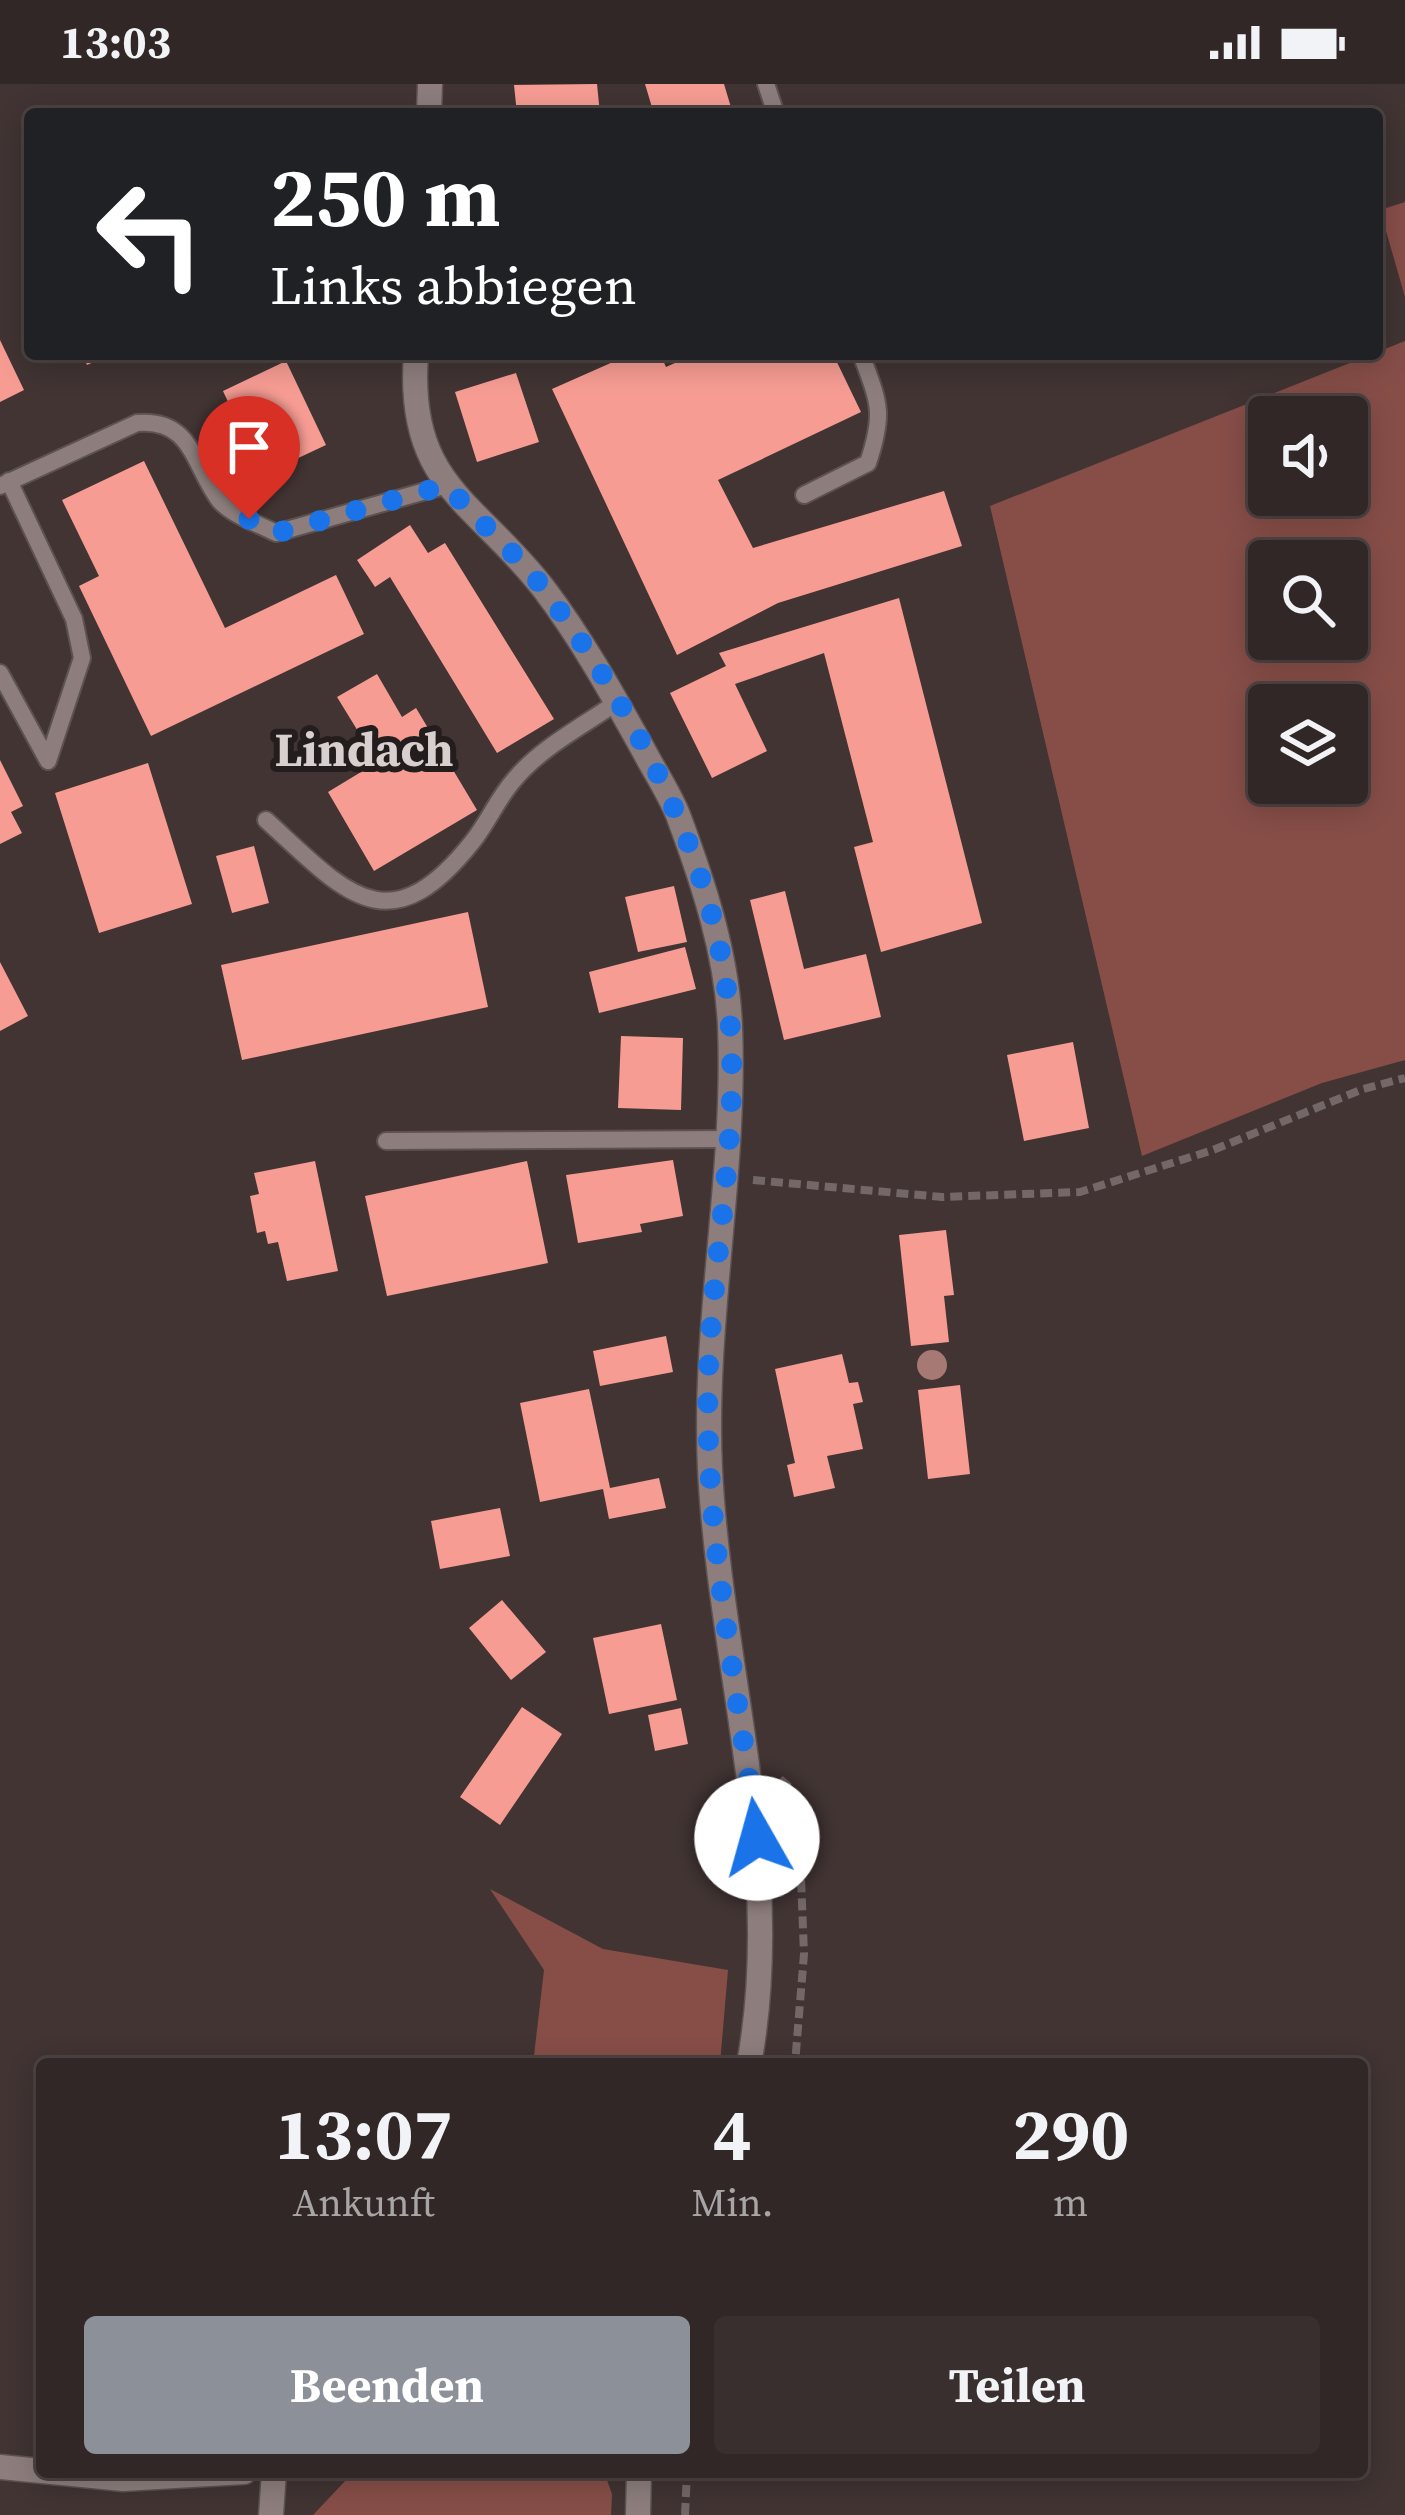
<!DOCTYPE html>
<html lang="de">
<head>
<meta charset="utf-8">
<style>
  body { margin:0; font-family:"Source Serif 4",serif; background:#392f2e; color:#f1f3f6; height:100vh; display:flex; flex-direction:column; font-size:45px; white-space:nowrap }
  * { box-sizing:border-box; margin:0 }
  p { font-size:39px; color:#a8a5a7 }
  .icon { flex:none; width:66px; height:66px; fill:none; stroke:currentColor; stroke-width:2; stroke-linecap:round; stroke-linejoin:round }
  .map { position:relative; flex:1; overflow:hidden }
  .side { position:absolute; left:36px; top:1974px; width:1332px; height:420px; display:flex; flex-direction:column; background:#312726; border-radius:12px; box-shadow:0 6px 30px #0003,0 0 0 3px #4c4443 }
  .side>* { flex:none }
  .top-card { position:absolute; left:24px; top:24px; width:1359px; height:252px; border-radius:12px; box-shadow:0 6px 30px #0003,0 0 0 3px #4c4443; background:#202124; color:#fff; overflow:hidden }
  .controls { position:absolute; left:1248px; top:312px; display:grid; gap:24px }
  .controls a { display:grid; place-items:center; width:120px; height:120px; border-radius:12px; background:#312726; box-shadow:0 6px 30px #0003,0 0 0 3px #4c4443; font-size:60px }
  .pin { position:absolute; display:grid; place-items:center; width:102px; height:102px; color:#fff; margin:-123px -51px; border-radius:50% 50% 50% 0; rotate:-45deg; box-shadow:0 0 12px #0007 }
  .pin .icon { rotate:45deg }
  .me { position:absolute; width:132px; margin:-66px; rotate:353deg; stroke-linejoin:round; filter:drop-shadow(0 0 9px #0008) }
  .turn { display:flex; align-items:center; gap:42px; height:252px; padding:0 48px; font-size:54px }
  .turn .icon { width:156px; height:156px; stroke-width:2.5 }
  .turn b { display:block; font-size:84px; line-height:102px }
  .eta { display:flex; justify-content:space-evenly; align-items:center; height:204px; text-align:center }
  .eta b { font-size:72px; font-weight:700; line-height:84px }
  .primary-button { display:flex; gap:24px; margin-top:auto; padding:24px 48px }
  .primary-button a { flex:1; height:138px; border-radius:12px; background:#8c9099; color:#fff; font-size:48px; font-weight:700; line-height:138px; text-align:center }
  .primary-button a+a { background:#392f2e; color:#f1f3f6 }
  .status { display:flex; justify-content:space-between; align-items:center; height:84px; padding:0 60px; background:#312726; direction:ltr }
  .status svg { height:33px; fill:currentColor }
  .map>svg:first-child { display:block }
</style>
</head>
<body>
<div class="status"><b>13:03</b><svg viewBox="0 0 49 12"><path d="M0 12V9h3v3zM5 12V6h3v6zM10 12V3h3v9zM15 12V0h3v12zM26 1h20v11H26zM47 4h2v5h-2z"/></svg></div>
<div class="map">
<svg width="1405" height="2431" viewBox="0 0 1405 2431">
  <rect width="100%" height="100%" fill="#413433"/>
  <path fill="#874e48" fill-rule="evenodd" d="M1405,118V213L1380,126Z
    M1405,257V976L1322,999L1142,1072L990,422ZM1269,333H1347V411H1269ZM1269,477H1347V555H1269ZM1347,621V699H1269V621Z
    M490,1805L603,1865L728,1886L720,1980H533L544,1886Z
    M368,2388H604L612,2410L611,2431H313L347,2395Z"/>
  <path fill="#f69c93" d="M597,0L600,30H517L514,1Z
    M645,0H724L733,30H654Z
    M0,256L24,306L0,318Z
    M82,270H112L87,281Z
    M631,270H660L666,283L695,270H833L861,328L718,396L753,464L944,407L962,462L778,519L677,571L552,305Z
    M286,277L326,361L262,391L223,307Z
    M516,289L539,358L477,378L455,308Z
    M144,377L225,544L336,491L364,550L151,652L79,502L99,492L62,416Z
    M410,441L428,469L445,459L554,635L497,669L390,493L375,503L357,476Z
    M899,514L982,839L881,868L854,763L873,758L824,569L735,600L767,667L712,694L670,609L726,582L719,569Z
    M377,590L402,633L416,624L477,726L374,787L328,708L361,688L348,667L364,657L337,613Z
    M0,676L23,722L11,728L22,749L0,760Z
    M148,679L192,820L99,849L55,709Z
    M254,762L269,819L232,829L216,772Z
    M674,802L687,858L638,868L625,813Z
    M785,807L804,885L866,870L881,933L784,956L750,816Z
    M468,828L488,923L242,976L221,881Z
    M685,863L696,905L599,929L589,888Z
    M0,878L28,932L0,947Z
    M621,952L683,954L681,1026L618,1024Z
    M1073,958L1089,1044L1024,1057L1007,971Z
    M673,1076L683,1132L640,1140L642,1148L578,1159L566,1091Z
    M315,1077L338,1187L287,1197L278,1158L268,1160L265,1147L257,1149L250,1112L259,1110L254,1089Z
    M527,1077L548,1179L387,1212L365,1112Z
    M946,1146L954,1211L944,1212L949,1258L911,1262L899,1151Z
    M666,1252L673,1288L600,1302L593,1267Z
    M842,1270L849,1299L858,1298L863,1318L853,1320L863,1365L827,1372L835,1404L794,1413L787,1381L795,1379L775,1285Z
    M960,1301L970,1390L928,1395L918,1306Z
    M589,1305L610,1404L659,1394L666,1424L609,1435L603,1405L540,1418L520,1319Z
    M500,1424L510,1472L440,1485L431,1437Z
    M502,1516L546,1568L511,1596L469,1544Z
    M661,1540L677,1616L609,1630L593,1554Z
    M522,1623L562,1650L500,1741L460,1713Z
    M681,1624L688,1660L655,1667L648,1631Z"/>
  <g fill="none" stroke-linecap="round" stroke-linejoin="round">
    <g stroke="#5c5251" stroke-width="20">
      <path id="lane" d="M766,0L776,30
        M9,397L74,535L82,574L48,677
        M0,402L137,339C192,334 193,381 219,416C231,431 259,440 276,449L447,401
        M804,411L868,379C885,328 879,319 861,270
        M0,589L48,677
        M266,736C344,807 388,865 473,757C488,738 498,714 514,696C540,664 583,642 617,618
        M386,1057L730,1055"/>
    </g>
    <g stroke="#5c5251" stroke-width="27">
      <path id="street" d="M429,30L430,0
        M416,270C406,401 475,416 544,505C582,555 614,613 644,667C655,688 669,709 678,731C703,798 727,870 730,942C736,1090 703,1237 710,1385C720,1584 786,1780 749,1980
        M0,2383L123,2395L244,2388
        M271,2431L274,2388
        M638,2431L639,2388"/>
    </g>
    <path stroke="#736867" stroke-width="8" stroke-dasharray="12 6" stroke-linecap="butt" d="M753,1096L942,1113L1080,1108L1213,1066L1363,1005L1405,994
      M780,1695L793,1706L799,1744L804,1870L795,1980
      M685,2431L687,2388"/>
    <use href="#lane" stroke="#8d7e7d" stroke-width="16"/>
    <use href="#street" stroke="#8d7e7d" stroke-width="24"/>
  </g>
  <circle fill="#a67975" cx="932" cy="1281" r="15"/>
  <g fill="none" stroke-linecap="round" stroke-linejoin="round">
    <path stroke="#1a73e8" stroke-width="21" stroke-dasharray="0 37.8" d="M249,435L276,449L447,401C478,438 517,469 546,508C637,632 719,782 730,938C739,1060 711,1180 708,1301C705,1453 738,1604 757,1754"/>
  </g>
  <g text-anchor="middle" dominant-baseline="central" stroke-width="12" stroke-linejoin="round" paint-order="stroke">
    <g font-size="48" font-weight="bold" fill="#d8d0cf" stroke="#231e1d">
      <text x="364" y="665">Lindach</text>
    </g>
  </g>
</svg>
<div class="controls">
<a><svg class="icon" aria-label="sound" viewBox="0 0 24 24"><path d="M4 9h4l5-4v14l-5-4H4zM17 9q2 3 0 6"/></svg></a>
<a><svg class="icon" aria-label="search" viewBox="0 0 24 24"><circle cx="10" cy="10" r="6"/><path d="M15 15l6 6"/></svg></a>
<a><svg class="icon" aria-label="layers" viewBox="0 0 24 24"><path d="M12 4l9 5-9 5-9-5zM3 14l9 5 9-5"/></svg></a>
</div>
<div class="pin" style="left:249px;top:435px;background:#d93025"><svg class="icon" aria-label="arrive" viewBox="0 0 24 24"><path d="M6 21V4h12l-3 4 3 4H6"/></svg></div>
<svg class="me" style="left:757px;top:1754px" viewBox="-20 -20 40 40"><circle r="19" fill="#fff"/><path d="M0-13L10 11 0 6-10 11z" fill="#1a73e8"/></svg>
<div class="top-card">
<div class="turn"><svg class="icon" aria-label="left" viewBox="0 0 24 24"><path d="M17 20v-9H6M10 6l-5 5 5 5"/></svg><div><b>250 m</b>Links abbiegen</div></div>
</div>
<section class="side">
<div class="eta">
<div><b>13:07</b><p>Ankunft</p></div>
<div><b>4</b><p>Min.</p></div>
<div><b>290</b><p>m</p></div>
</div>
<div class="primary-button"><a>Beenden</a><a>Teilen</a></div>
</section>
</div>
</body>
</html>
